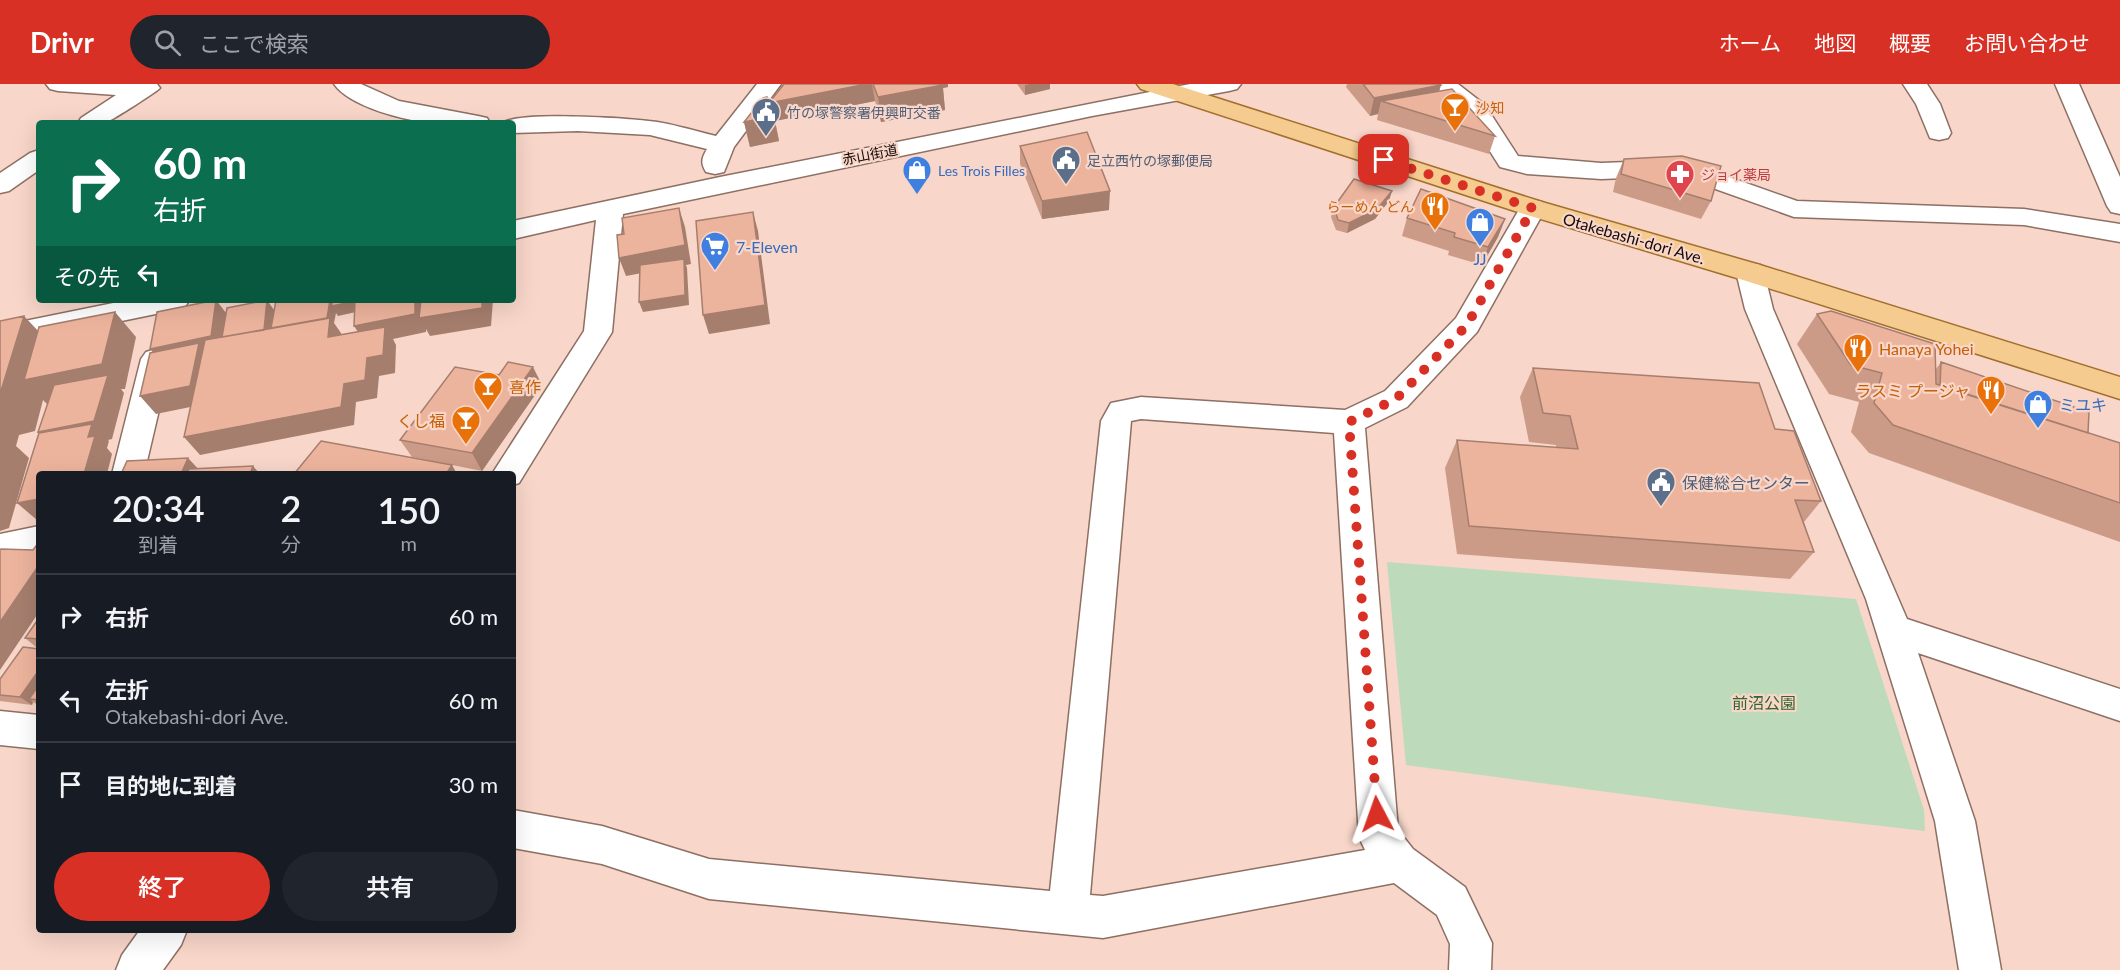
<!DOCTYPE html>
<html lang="ja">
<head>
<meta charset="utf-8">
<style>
  body { margin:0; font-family:Lato,"Noto Sans JP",sans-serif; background:#20242c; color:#f1f3f6; height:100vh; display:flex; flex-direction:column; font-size:22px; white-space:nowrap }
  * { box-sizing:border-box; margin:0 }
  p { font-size:20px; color:#9ea1a6 }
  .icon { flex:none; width:33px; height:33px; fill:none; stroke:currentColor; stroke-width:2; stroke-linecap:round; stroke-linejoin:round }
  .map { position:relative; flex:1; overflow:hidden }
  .side { position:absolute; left:36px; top:387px; width:480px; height:462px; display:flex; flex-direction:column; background:#171b24; border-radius:6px; box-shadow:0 6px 24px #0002 }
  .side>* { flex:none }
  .guide { position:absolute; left:36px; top:36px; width:480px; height:183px; border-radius:6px; box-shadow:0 6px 24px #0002; background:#0b6e4f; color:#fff; overflow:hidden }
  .pin { position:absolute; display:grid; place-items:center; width:51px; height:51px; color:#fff; margin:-26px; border-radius:12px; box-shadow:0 3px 9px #0006 }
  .me { position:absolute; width:66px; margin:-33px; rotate:356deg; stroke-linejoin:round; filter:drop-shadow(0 0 4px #0008) }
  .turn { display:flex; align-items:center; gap:21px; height:126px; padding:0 18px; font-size:27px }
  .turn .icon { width:78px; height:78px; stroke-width:2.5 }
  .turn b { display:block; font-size:42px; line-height:51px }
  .then { display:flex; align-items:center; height:57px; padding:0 18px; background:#0003; gap:12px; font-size:22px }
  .eta { display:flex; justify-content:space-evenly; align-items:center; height:102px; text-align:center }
  .eta b { font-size:36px; font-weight:600; line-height:42px }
  .action { display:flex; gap:12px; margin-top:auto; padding:12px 18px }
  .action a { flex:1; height:69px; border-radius:36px; background:#d93025; color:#fff; font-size:24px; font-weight:600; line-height:69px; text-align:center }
  .action a+a { background:#20242c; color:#f1f3f6 }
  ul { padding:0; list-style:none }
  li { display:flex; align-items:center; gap:18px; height:84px; padding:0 18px; border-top:2px solid #363941 }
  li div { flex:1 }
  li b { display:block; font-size:22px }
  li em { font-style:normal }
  header { display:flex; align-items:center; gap:36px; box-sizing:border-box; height:84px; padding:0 30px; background:#d93025; color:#fff }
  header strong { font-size:28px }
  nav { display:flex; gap:33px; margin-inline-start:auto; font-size:21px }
  .search { width:420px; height:54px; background:#20242c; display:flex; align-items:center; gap:15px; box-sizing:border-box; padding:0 21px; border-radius:33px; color:#9ea1a6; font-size:22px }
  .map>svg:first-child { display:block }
</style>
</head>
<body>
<header>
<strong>Drivr</strong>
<div class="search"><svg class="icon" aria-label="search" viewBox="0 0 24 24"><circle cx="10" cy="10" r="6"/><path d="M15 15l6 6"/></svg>ここで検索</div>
<nav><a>ホーム</a><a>地図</a><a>概要</a><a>お問い合わせ</a></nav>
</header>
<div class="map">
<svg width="2120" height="886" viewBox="0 0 2120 886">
  <rect width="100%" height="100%" fill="#f8d6c9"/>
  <path fill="#bddaba" d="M1387,478L1856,515L1924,726L1925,747L1734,725L1406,681Z"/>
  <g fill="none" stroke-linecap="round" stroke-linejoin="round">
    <g stroke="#8d6f63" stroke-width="3">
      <path id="minor" d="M46,0H157L160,4C158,7 112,36 107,38C99,41 86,39 78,39L81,34L116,11L58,7L50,5Z
        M334,0H361L399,17L478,32L487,34L490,39C471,39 452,40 433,39C406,37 350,23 334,0Z
        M757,0H781L734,63L724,88L715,90L706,88C700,78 702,74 707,65L650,51L578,47L513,49V39H503C517,27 625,34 649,37C671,39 694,47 716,52Z
        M1190,0H1241L1237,5L1229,7L1092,32L623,130L612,248L519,399L513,401V390H492L584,247L596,136L513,155V137L720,93Z
        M1431,0H1458L1485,21L1518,72L1601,79L1681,76L1797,117L2024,125L2120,140V158L2024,141L1794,133L1679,92L1601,95L1527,90L1500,83L1467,31Z
        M1903,0H1927L1940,20L1951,49L1948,54L1939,56L1930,54L1916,20Z
        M2055,0H2079L2120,93V130L2111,128L2107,122Z
        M39,66V86L9,107L0,109V89L30,69Z
        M1533,116L1542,118L1546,124L1477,248L1407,323L1365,344L1398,746L1413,765L1465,803L1492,859L1491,886H1449L1450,860L1437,831L1394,799L1103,854L709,815L602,780L513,764V726L602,742L709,775L1050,807L1101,337L1111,319L1141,313L1345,326L1385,307L1456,234L1520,124L1524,118ZM1141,335L1334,349L1359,753L1365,766L1103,812L1090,811L1131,337Z
        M1750,179L1760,181L1764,188L1773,225L1907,535L2120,605V637L1918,569L1975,737L2001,886H1959L1935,737L1866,515L1745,225L1736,188L1740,181Z
        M128,216H189L185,223L175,226L0,262V242Z
        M156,265L166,268L171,275L144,390H112L141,275L146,268Z
        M39,442V468L0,478V450Z
        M0,627L39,631V665L0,661Z
        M140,846H187L181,861L163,886H116L122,871Z"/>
    </g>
    <g stroke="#a2702e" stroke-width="3">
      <path id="major" d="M1137,0H1173L1542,118L1760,181L2120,293V315L1740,195L1524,130L1141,5Z"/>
    </g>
    <use href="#minor" fill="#fff" fill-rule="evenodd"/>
    <use href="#major" fill="#f5cb8f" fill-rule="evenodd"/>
  </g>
  <path fill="#cc9b87" d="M784,0H948V3L943,4L945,26L881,38L875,17L775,37L779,57L750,63L744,38L769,18Z
    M1017,0H1050V5L1025,11Z
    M1347,0H1440L1439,7L1495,52L1489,70L1377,36L1378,30L1370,32L1346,3Z
    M1020,62L1109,126L1042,135L1020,80Z
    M1624,75L1711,117L1701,135L1613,108L1616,94Z
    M1389,117L1375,135L1347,149L1336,146L1331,133L1334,123Z
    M1407,134L1505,135L1498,153L1482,181L1448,171L1449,167L1402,152Z
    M1817,230L1936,285L1941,278L2088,349L2120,359V458L1869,369L1851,348L1859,318L1829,310L1797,260Z
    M1533,284L1775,345L1821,417L1804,438L1814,468L1790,495L1457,470L1445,384L1457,356L1556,363V361L1529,358L1520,313Z
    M542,301L482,387L412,373L400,356Z
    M39,534V563H36L25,554Z
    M39,565V622L33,618L32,621L0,617V595Z"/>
  <path fill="#a67e6e" d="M867,0H872L875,17L775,37L779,57L750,63L744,38L769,19Z
    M873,0H948V3L943,4L945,26L881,38L878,13Z
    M1030,0H1050V5L1025,11V1Z
    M1441,1L1436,19L1381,17L1378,30L1370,32L1374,14Z
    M1110,107L1109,126L1042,135V117Z
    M1392,107L1389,117L1375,135L1347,149L1349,139Z
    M679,124L685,143L691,180L686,181L687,184L689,221L643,228L639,218L685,181L626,192L619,174Z
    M753,128L758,147L770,240L709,250L703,231Z
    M1505,135L1498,153L1482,181L1488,163Z
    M216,216L230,234L267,216L274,226L330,216L359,217L365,226L338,232L336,229L334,239L343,252L205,320L156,330L140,312L165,283L150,265Z
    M415,216H493L491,242L430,252L426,245V248L393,255L396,261L395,289L379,292L377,314L356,318L354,341L200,371L184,353L344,300L366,260L354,242Z
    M115,228L136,253L125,305H121L124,309L112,355L108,356L109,357L107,364L112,370L107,390H84L38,348L48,321L43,316L35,347L19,351L16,362L29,374L9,444L0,447V310L24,232L57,267Z
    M533,283L542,301L482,387L472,369Z
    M188,374L203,390H181Z
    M452,381L457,390H446Z
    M253,382L260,390H250Z
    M39,415V436H37L17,419Z
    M39,481V528L0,586V538Z
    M39,586V610L29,615L33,618L32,621L20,613Z"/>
  <path fill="#edb49d" stroke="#a67e6e" stroke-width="1.5" d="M784,0H867L769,19Z
    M873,0H942L943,1L878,13Z
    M1363,0H1440L1441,1L1374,14Z
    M1452,5L1495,52L1381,17Z
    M767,13L774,32L744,38L763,14Z
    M1087,48L1110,107L1042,117L1020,62Z
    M1682,72L1721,82L1711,117L1621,90L1624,75Z
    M1354,95L1392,107L1377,125L1349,139L1338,136L1334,123Z
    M1421,105L1505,135L1488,163L1454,153L1455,149L1407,134Z
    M679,124L685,161L619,174L617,151L624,150L622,134Z
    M753,128L765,221L703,231L696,137Z
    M684,175L685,211L639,218L640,181Z
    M216,216L211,252L150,265L157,228Z
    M267,216L264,246L222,253L227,224Z
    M276,216H330L327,234L271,244Z
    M332,216H355V217L332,222Z
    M355,216H415V230L354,242Z
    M421,216H482V224L419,234Z
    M1831,227L1935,260L1936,300L2120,359V419L1893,341L1874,319L1882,289L1851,281L1817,230Z
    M115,228L102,280L24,296L39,243Z
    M24,232L0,310V237Z
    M330,234L328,253L385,243L383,271L367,274L365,296L344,300L341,323L184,353L205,256Z
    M199,259L190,302L140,312L150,269Z
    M508,278L533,283L472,369L400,356L455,283L499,291Z
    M1941,278L2089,328L2088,349L1940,302Z
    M1533,284L1759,299L1775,345L1794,347L1821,417L1795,416L1814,468L1469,442L1457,356L1578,365L1570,332L1543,329Z
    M108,291L94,337L38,348L54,301Z
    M92,340L88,353L95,352L84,390H39V415L17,419L39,349Z
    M321,357L452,381L446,390H294Z
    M188,374L181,390H121L127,377Z
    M253,382L250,390H186L189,385Z
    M39,458V481L0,538V466L1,465L33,466Z
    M39,534V555L25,554Z
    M23,563L39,565V586L20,613L0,611V595Z
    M39,601V616L29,615Z"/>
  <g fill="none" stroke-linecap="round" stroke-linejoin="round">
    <path stroke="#d93025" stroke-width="10" stroke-dasharray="0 18" d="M1377,730L1349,338L1396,315L1467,241L1533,124L1384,76"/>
  </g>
  <defs>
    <g id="bar-pin" transform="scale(1.5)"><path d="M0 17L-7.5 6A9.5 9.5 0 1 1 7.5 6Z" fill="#e8710a" stroke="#f8d6c9"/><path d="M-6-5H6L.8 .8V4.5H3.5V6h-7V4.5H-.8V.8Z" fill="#fff"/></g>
    <g id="civic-pin" transform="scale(1.5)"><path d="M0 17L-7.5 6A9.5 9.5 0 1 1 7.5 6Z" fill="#5c6f8a" stroke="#f8d6c9"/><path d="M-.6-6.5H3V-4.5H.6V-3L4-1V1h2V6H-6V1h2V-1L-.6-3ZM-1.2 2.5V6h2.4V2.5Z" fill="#fff"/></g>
    <g id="shop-pin" transform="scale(1.5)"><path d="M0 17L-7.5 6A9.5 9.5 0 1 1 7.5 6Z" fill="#3f7fe0" stroke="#f8d6c9"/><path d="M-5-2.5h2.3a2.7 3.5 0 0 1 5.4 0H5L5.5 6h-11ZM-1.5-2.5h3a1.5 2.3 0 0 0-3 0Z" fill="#fff"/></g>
    <g id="pharmacy-pin" transform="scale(1.5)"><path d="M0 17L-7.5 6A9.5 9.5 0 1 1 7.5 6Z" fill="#e0444e" stroke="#f8d6c9"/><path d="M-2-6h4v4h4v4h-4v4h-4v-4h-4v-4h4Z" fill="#fff"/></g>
    <g id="restaurant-pin" transform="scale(1.5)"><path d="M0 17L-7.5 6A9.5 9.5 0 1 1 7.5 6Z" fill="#e8710a" stroke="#f8d6c9"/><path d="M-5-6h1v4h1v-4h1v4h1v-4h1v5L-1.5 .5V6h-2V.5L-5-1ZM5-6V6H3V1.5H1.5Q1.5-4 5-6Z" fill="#fff"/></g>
    <g id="supermarket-pin" transform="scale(1.5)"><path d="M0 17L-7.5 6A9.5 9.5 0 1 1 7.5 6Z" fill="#3f7fe0" stroke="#f8d6c9"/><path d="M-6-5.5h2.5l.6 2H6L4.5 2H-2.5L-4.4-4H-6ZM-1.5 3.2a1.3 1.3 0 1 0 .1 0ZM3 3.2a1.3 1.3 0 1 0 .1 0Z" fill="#fff"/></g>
  </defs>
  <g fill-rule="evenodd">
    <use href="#bar-pin" x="1455" y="23"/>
    <use href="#civic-pin" x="766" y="28"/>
    <use href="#civic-pin" x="1066" y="76"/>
    <use href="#shop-pin" x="917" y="86"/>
    <use href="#pharmacy-pin" x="1680" y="90"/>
    <use href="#restaurant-pin" x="1435" y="122"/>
    <use href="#shop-pin" x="1480" y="138"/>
    <use href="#supermarket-pin" x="715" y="162"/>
    <use href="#restaurant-pin" x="1858" y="264"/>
    <use href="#bar-pin" x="488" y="302"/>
    <use href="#restaurant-pin" x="1991" y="306"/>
    <use href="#shop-pin" x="2038" y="320"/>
    <use href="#bar-pin" x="466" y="336"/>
    <use href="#civic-pin" x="1661" y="398"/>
  </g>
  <g text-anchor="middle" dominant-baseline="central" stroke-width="4.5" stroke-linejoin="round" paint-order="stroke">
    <g font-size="14" fill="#c56008" stroke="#f8d6c9" text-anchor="start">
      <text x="1476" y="23">沙知</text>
      <text x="1414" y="122" text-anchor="end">らーめん どん</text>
    </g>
    <g font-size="14" fill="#4e5e75" stroke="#f8d6c9" text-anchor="start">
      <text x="787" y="28">竹の塚警察署伊興町交番</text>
      <text x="1087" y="76">足立西竹の塚郵便局</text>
    </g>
    <g font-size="14" fill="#140906" stroke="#f8d6c9">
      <text transform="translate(870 70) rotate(-11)">赤山街道</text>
    </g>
    <g font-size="14" fill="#366cbe" stroke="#f8d6c9" text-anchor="start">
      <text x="938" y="86">Les Trois Filles</text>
    </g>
    <g font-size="14" fill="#be3a42" stroke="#f8d6c9" text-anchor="start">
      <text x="1701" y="90">ジョイ薬局</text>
    </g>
    <g font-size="16" fill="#140906" stroke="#f8d6c9">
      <text transform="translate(1634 154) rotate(16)">Otakebashi-dori Ave.</text>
    </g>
    <g font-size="16" fill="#366cbe" stroke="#f8d6c9" text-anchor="start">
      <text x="736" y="162">7-Eleven</text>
      <text x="1480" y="174" text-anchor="middle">JJ</text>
      <text x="2059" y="320">ミユキ</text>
    </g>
    <g font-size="16" fill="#c56008" stroke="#f8d6c9" text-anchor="start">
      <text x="1879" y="264">Hanaya Yohei</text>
      <text x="509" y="302">喜作</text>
      <text x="1970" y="306" text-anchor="end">ラスミ プージャ</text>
      <text x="445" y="336" text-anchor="end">くし福</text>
    </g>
    <g font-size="16" fill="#4e5e75" stroke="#f8d6c9" text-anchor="start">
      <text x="1682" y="398">保健総合センター</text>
    </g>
    <g font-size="16" fill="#30652d" stroke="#f8d6c9">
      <text x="1764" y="618">前沼公園</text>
    </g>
  </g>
</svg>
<div class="pin" style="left:1384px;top:76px;background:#d93025"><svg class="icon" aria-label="arrive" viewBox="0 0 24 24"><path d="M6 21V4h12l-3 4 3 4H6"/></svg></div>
<svg class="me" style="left:1377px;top:730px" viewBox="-20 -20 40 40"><path d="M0-17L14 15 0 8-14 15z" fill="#d93025" stroke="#fff" stroke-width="4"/></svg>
<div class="guide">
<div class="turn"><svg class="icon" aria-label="right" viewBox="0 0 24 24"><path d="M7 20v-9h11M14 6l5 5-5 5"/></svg><div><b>60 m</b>右折</div></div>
<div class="then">その先<svg class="icon" aria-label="left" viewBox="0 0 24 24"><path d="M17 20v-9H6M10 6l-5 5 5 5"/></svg></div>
</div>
<section class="side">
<div class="eta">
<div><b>20:34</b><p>到着</p></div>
<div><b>2</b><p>分</p></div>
<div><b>150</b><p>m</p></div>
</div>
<ul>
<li><svg class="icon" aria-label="right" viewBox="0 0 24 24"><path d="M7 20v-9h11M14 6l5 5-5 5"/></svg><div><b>右折</b></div><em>60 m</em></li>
<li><svg class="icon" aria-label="left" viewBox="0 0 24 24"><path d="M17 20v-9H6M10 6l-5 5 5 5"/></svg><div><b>左折</b><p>Otakebashi-dori Ave.</p></div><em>60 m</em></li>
<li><svg class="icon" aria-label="arrive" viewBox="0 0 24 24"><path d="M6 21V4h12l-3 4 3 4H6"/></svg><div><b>目的地に到着</b></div><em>30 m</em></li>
</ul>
<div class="action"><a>終了</a><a>共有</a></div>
</section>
</div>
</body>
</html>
